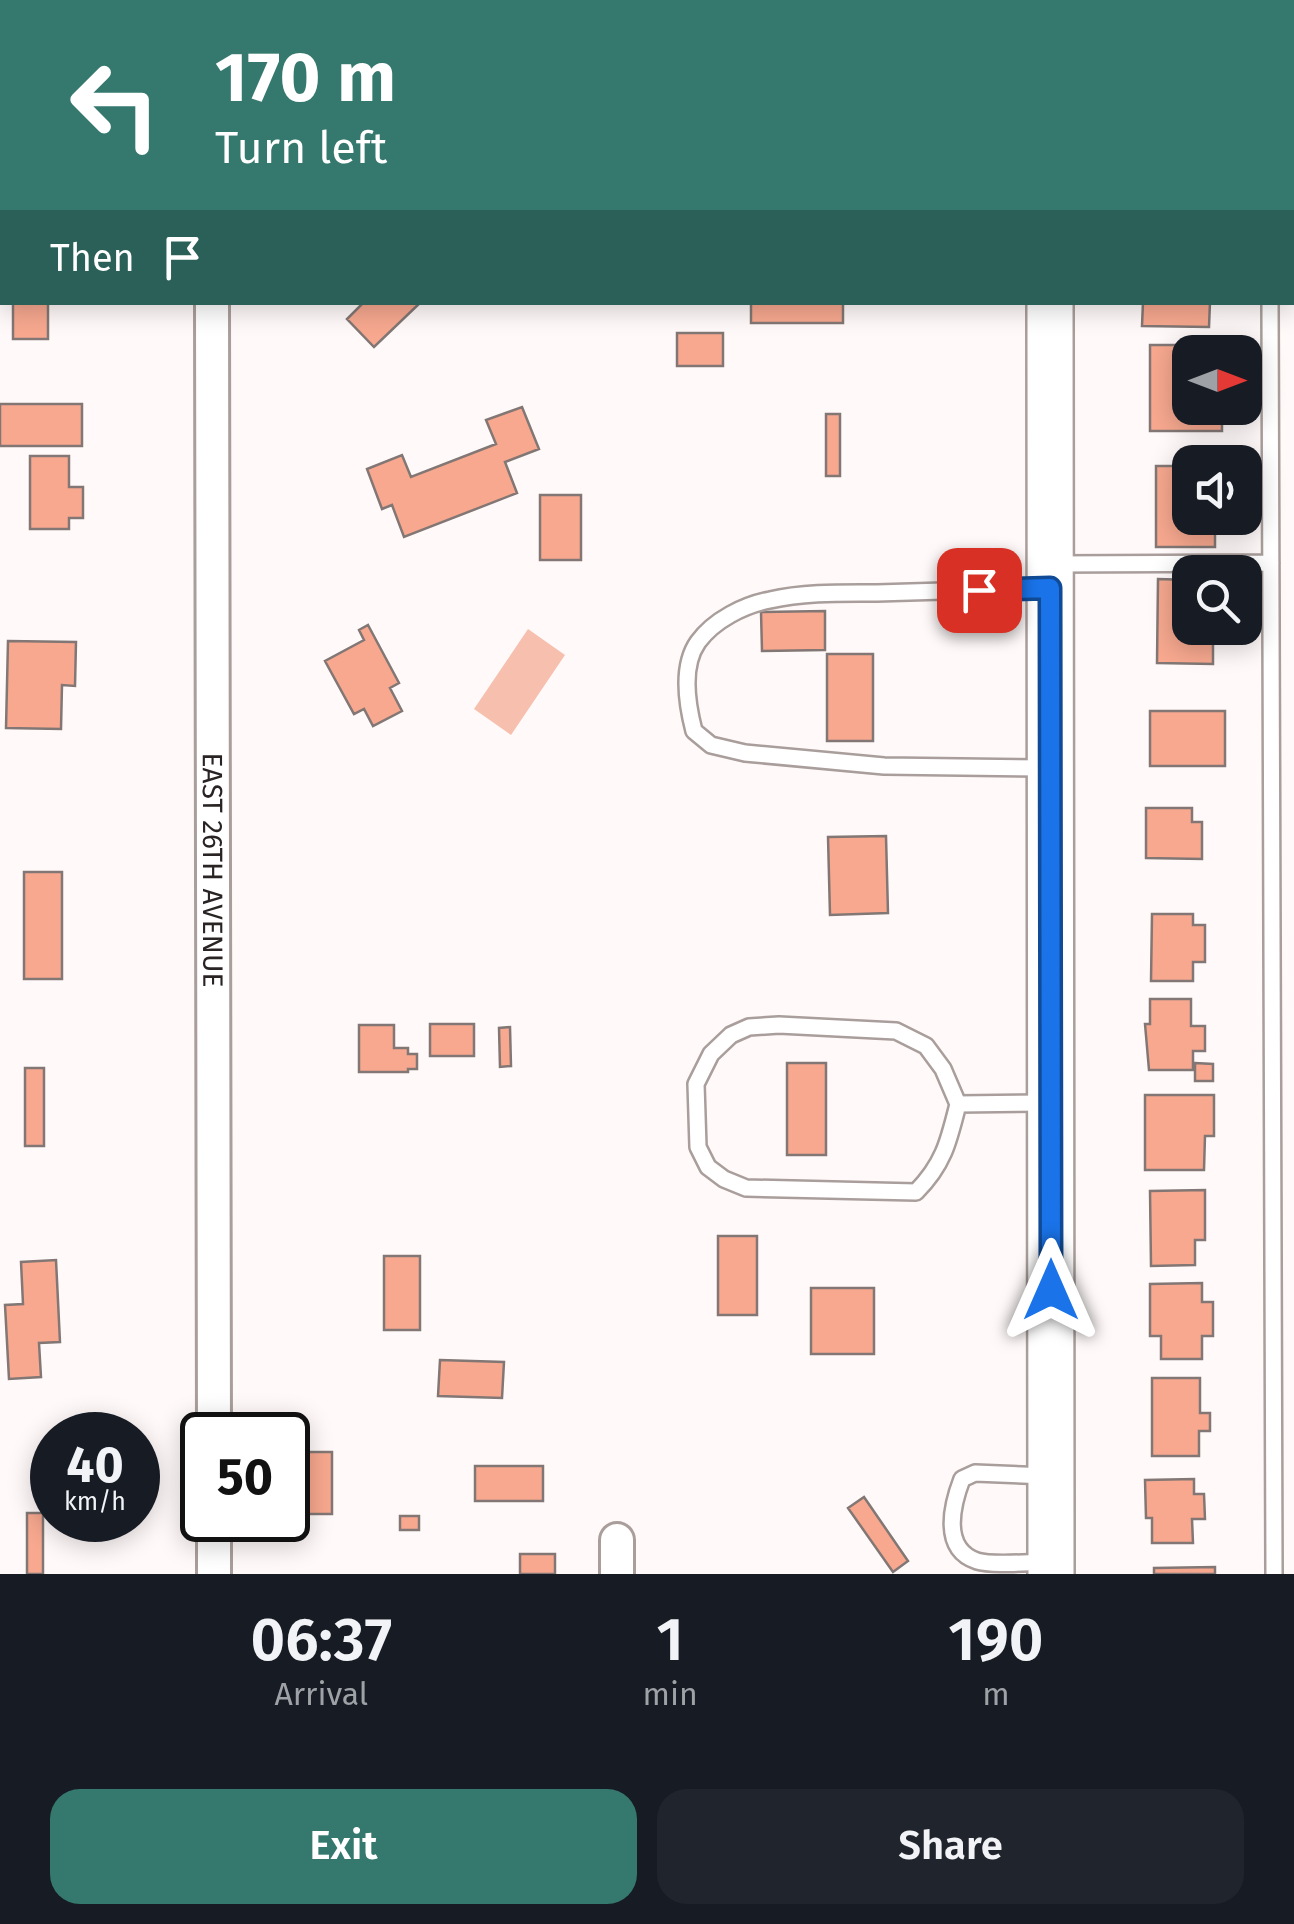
<!DOCTYPE html>
<html lang="en">
<head>
<meta charset="utf-8">
<style>
  body { margin:0; font-family:"Fira Sans",sans-serif; background:#20242c; color:#f1f3f6; height:100vh; display:flex; flex-direction:column; font-size:38px; white-space:nowrap }
  * { box-sizing:border-box; margin:0 }
  p { font-size:32px; color:#9ea1a6 }
  .icon { flex:none; width:55px; height:55px; fill:none; stroke:currentColor; stroke-width:2; stroke-linecap:round; stroke-linejoin:round }
  .map { position:relative; height:1574px; overflow:hidden }
  .sheet { display:flex; flex-direction:column; background:#171b24; flex:1 }
  .sheet>* { flex:none }
  .banner { position:absolute; left:0px; top:0px; width:1295px; height:305px; box-shadow:0 5px 25px #0003; background:#35796e; color:#fff; overflow:hidden }
  .needle { width:65px; rotate:90deg }
  .fabs { position:absolute; left:1172px; top:335px; display:grid; gap:20px }
  .fabs a { display:grid; place-items:center; width:90px; height:90px; border-radius:20px; background:#171b24; box-shadow:0 5px 25px #0003; font-size:50px }
  .speed { position:absolute; left:30px; top:1412px; display:flex; gap:20px; font-size:50px; font-weight:700; text-align:center }
  .speed>* { display:grid; place-content:center; width:130px; height:130px; border-radius:50%; background:#171b24; box-shadow:0 5px 25px #0003; line-height:1 }
  .speed small { font-size:25px; font-weight:400 }
  .speed .limit { border:5px solid #111; border-radius:15px; background:#fff; color:#111 }
  .pin { position:absolute; display:grid; place-items:center; width:85px; height:85px; color:#fff; margin:-42px; border-radius:20px; box-shadow:0 5px 15px #0006 }
  .me { position:absolute; width:110px; margin:-55px; rotate:0deg; stroke-linejoin:round; filter:drop-shadow(0 0 8px #0008) }
  .turn { display:flex; align-items:center; gap:35px; height:210px; padding:0 50px; font-size:45px }
  .turn .icon { width:130px; height:130px; stroke-width:2.5 }
  .turn b { display:block; font-size:70px; line-height:85px }
  .then { display:flex; align-items:center; height:95px; padding:0 50px; background:#0003; gap:20px; font-size:38px }
  .eta { display:flex; justify-content:space-evenly; align-items:center; height:170px; text-align:center }
  .eta b { font-size:60px; font-weight:600; line-height:70px }
  .cta { display:flex; gap:20px; margin-top:auto; padding:20px 50px }
  .cta a { flex:1; height:115px; border-radius:30px; background:#35796e; color:#fff; font-size:40px; font-weight:600; line-height:115px; text-align:center }
  .cta a+a { background:#20242c; color:#f1f3f6 }
  .map>svg:first-child { display:block }
</style>
</head>
<body>
<div class="map">
<svg width="1294" height="1574" viewBox="0 0 1294 1574">
  <rect width="100%" height="100%" fill="#fffaf9"/>
  <path fill="#f7bfae" d="M528,629L565,655L511,735L474,709Z"/>
  <g fill="none" stroke-linecap="round" stroke-linejoin="round">
    <path stroke="#6ffae3" stroke-width="9" d="M0,193H2"/>
  </g>
  <path fill="#f7a88f" stroke="#827774" stroke-width="2.5" d="M13,302H48V339H13Z
    M364,302H421L374,347L347,319Z
    M751,302H843V323H751Z
    M1143,302H1210L1209,327L1142,326Z
    M677,333H723V366H677Z
    M1150,345H1222V352H1190V408H1222V431H1150Z
    M0,404H82V446H0Z
    M522,407L539,449L505,462L517,493L404,537L392,505L382,509L367,469L402,455L411,477L496,444L486,420Z
    M826,414H840V476H826Z
    M30,456H69V487H83V518H69V529H30Z
    M1156,466H1190V518H1215V547H1156Z
    M540,495H581V560H540Z
    M1158,579L1190,580V628H1213V664L1157,663Z
    M825,611V650L762,651L761,612Z
    M368,625L399,683L390,688L402,711L373,726L364,709L354,714L325,661L364,640L359,630Z
    M8,641L76,642L75,686L62,685L61,729L6,728Z
    M827,654H873V741H827Z
    M1150,711H1225V766H1150Z
    M1146,808H1192V822H1202V859L1146,858Z
    M886,836L888,913L830,915L828,837Z
    M24,872H62V979H24Z
    M1152,914H1193V925H1205V962H1193V981H1151Z
    M1150,999H1191V1026H1205V1051H1193V1070H1149L1145,1024H1150Z
    M430,1024H474V1056H430Z
    M359,1025H394V1048H408V1054H417V1069H408V1072H359Z
    M510,1027L511,1066L500,1067L499,1028Z
    M787,1063H826V1155H787Z
    M1195,1063L1213,1064V1081H1195Z
    M25,1068H44V1146H25Z
    M1145,1095H1214V1136H1205L1204,1170H1145Z
    M1205,1190V1240H1195V1265L1151,1266L1150,1191Z
    M718,1236H757V1315H718Z
    M384,1256H420V1330H384Z
    M56,1260L60,1342L39,1343L41,1377L9,1379L5,1305L23,1304L21,1262Z
    M1202,1283V1302H1213V1336H1202V1359H1161V1336H1150V1284Z
    M811,1288H874V1354H811Z
    M440,1360L504,1362L502,1398L438,1396Z
    M1152,1378H1200V1413H1210V1431H1199V1456H1152Z
    M301,1452H332V1514H301Z
    M475,1466H543V1501H475Z
    M1194,1479V1494H1204L1205,1519H1192L1193,1543H1152V1518H1146L1145,1480Z
    M864,1497L908,1561L893,1572L848,1508Z
    M27,1513H43V1574H27Z
    M400,1516H419V1530H400Z
    M520,1554H555V1574H520Z
    M1215,1567V1574H1154V1568Z"/>
  <g fill="none" stroke-linecap="round" stroke-linejoin="round">
    <g stroke="#a99e9b" stroke-width="20">
      <path id="lane" d="M128,0V2
        M894,0V2
        M308,2V0
        M1208,2V0
        M1292,28H1294
        M0,34H2
        M1270,302L1274,1574
        M1055,564L1271,563
        M1046,768L884,766L745,753L711,745L694,731C687,704 681,666 698,642C714,620 744,605 770,600C804,592 842,593 877,593C934,591 990,590 1046,588
        M958,1104C949,1140 944,1164 916,1192L746,1188L724,1179L708,1167L698,1147L696,1084L711,1054L731,1035L749,1027L779,1025L896,1031L926,1046L943,1069L958,1104L1047,1103
        M1047,1476L975,1473L962,1479C952,1505 941,1549 977,1561C993,1566 1030,1562 1048,1562"/>
    </g>
    <g stroke="#a99e9b" stroke-width="38">
      <g id="street">
        <path d="M0,158H2"/>
        <path d="M1292,165H1294"/>
        <path id="s1" d="M212,302L214,1435"/>
        <path d="M214,1520V1574"/>
        <path d="M617,1574V1540"/>
      </g>
    </g>
    <g stroke="#a99e9b" stroke-width="50">
      <path id="secondary" d="M1050,0V2
        M1050,302L1051,1574"/>
    </g>
    <use href="#lane" stroke="#fff" stroke-width="15"/>
    <use href="#street" stroke="#fff" stroke-width="32"/>
    <use href="#secondary" stroke="#fff" stroke-width="45"/>
  </g>
  <g fill="none" stroke-linecap="round" stroke-linejoin="round">
    <g stroke="#114b97" stroke-width="25">
      <path id="route" d="M979,590L1050,588L1051,1290"/>
    </g>
    <use href="#route" stroke="#1a73e8" stroke-width="18"/>
  </g>
  <g text-anchor="middle" dominant-baseline="central" stroke-width="8" stroke-linejoin="round" paint-order="stroke">
    <g font-size="28" fill="#292423" stroke="#fff">
      <text stroke="none"><textPath href="#s1" startOffset="568">EAST 26TH AVENUE</textPath></text>
    </g>
  </g>
</svg>
<div class="fabs">
<a><svg class="needle" viewBox="-14 -14 28 28"><path d="M0-13l5 13h-10z" fill="#e53935"/><path d="M0 13l5-13h-10z" fill="#9ea1a6"/></svg></a>
<a><svg class="icon" aria-label="sound" viewBox="0 0 24 24"><path d="M4 9h4l5-4v14l-5-4H4zM17 9q2 3 0 6"/></svg></a>
<a><svg class="icon" aria-label="search" viewBox="0 0 24 24"><circle cx="10" cy="10" r="6"/><path d="M15 15l6 6"/></svg></a>
</div>
<div class="speed"><div>40<small>km/h</small></div><div class="limit">50</div></div>
<div class="pin" style="left:979px;top:590px;background:#d93025"><svg class="icon" aria-label="arrive" viewBox="0 0 24 24"><path d="M6 21V4h12l-3 4 3 4H6"/></svg></div>
<svg class="me" style="left:1051px;top:1290px" viewBox="-20 -20 40 40"><path d="M0-17L14 15 0 8-14 15z" fill="#1a73e8" stroke="#fff" stroke-width="4"/></svg>
<div class="banner">
<div class="turn"><svg class="icon" aria-label="left" viewBox="0 0 24 24"><path d="M17 20v-9H6M10 6l-5 5 5 5"/></svg><div><b>170 m</b>Turn left</div></div>
<div class="then">Then<svg class="icon" aria-label="arrive" viewBox="0 0 24 24"><path d="M6 21V4h12l-3 4 3 4H6"/></svg></div>
</div>
</div>
<section class="sheet">
<div class="eta">
<div><b>06:37</b><p>Arrival</p></div>
<div><b>1</b><p>min</p></div>
<div><b>190</b><p>m</p></div>
</div>
<div class="cta"><a>Exit</a><a>Share</a></div>
</section>
</body>
</html>
